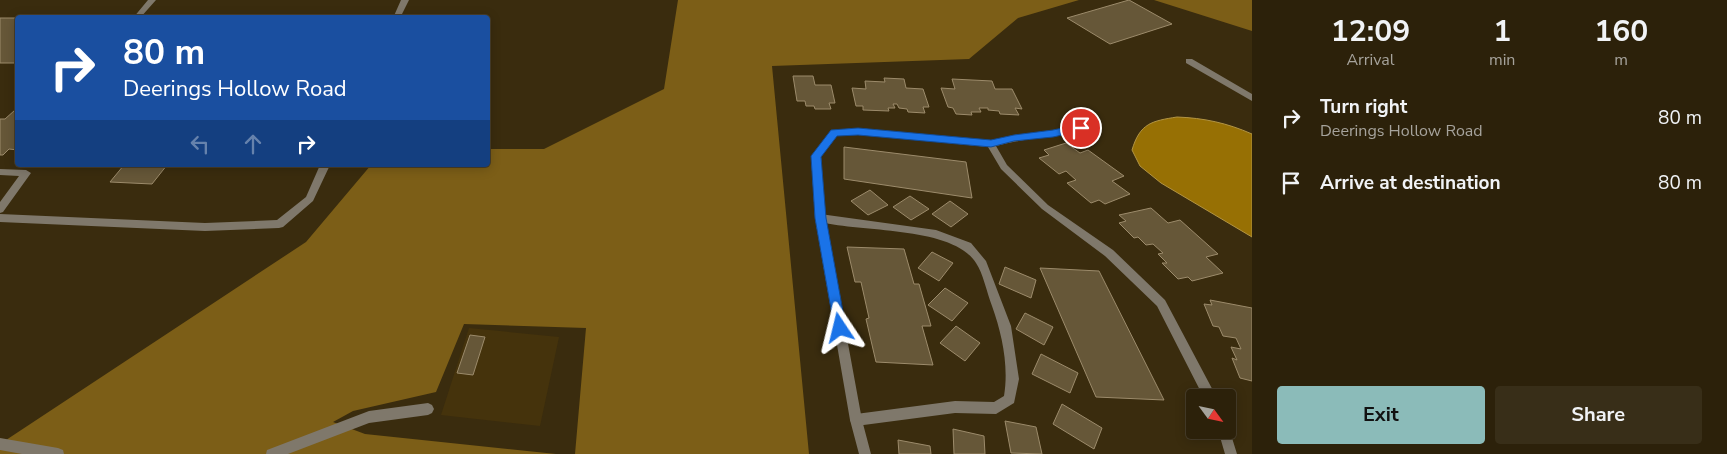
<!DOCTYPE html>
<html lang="en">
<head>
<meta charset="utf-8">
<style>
  body { margin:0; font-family:"Nunito Sans",sans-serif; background:#382e18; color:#f1f3f6; height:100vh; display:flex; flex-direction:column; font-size:19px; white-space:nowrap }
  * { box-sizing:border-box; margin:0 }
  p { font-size:16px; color:#a6a39c }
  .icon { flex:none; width:28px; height:28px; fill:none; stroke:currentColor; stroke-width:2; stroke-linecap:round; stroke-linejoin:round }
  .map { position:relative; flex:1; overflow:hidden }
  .details { display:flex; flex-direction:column; background:#2c210a; width:475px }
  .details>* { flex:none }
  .guide { position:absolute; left:15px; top:15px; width:475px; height:152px; border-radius:5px; box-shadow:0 2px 12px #0003,0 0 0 1px #483e2b; background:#1a4fa0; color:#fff; overflow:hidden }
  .needle { width:32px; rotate:123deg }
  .fabs { position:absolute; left:1186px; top:389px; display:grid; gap:10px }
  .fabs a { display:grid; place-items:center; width:50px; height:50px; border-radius:5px; background:#2c210a; box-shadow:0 2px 12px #0003,0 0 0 1px #483e2b; font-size:25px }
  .pin { position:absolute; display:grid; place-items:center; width:42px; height:42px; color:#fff; margin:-21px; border:2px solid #fff; border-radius:50%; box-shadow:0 1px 5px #0007 }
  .me { position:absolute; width:55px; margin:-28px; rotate:350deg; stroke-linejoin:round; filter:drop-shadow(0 0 4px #0008) }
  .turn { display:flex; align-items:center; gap:18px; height:105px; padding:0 25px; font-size:22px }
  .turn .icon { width:65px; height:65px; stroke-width:2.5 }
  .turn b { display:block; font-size:35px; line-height:42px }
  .lanes { display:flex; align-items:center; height:48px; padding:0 25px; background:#0003; justify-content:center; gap:25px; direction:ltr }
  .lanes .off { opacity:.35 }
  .eta { display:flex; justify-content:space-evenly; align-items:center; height:85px; text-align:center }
  .eta b { font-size:30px; font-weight:700; line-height:35px }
  .action { display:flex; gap:10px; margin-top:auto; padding:10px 25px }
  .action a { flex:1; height:58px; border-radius:5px; background:#8bbbb9; color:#111; font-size:20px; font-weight:700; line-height:58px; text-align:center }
  .action a+a { background:#382e18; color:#f1f3f6 }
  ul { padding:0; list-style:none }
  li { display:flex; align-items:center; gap:15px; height:65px; padding:0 25px }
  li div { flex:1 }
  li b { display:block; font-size:19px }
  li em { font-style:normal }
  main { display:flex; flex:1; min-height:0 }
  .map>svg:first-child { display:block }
</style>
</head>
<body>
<main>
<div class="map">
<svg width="1252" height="454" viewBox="0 0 1252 454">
  <rect width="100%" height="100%" fill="#3a2c0e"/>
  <path fill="#45330c" d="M469,328L559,337L540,426L441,415Z"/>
  <path fill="#7c5e17" d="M678,0H1079L1018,18L969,59L772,66L809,454H575L586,328L464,324L436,392L353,411L333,422L365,434L556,454H0V444L306,242L371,165H488V149H544L664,89Z
    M1154,0H1252V31Z"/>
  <path fill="#977004" stroke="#b29443" d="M1177,117C1204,118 1227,123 1252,134V237L1161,183L1140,166L1132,150C1140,123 1152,121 1177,117Z"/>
  <path fill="#665738" stroke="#9c8b6b" d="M1129,0L1172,24L1110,44L1067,18Z
    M0,18H18V63H0Z
    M793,76H813L815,85H831L835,103H829L831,109H815L814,106H806L805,101H797Z
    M884,78L904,79L906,88L923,89L929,107H923L925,113L908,112L907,109L899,108L897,104H893L895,108H888L889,111L863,110V106H856L852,88L866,89L865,81L885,82Z
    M952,79L992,81L995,89H1012L1022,109L1015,108L1019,115L1000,114L999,111L988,110V108H979L981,112H971L972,115L956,114L953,108L948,107L941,88L955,89Z
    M15,110H18V150L9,149L3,155H0V119H5Z
    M1066,143L1080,153L1088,150L1124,176L1112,181L1130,194L1105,204L1099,200L1091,203L1067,183L1076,180L1066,171L1059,174L1039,158L1049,155L1044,150Z
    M844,147L966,162L972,198L844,179Z
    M124,165H167L152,184L110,182Z
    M870,190L888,205L868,215L851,201Z
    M910,196L929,209L911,220L893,207Z
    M950,201L968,214L951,227L932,214Z
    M1151,208L1168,223L1180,220L1218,254L1206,257L1223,273L1192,281L1188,277L1178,279L1162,263H1167L1158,254L1163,253L1153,244L1146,245L1138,237L1134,238L1119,223L1126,221L1119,215Z
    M847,247L904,249L914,284H919L931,326H922L933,365L876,362L866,319L869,318L861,282H855Z
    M932,252L953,263L939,281L918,268Z
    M1005,267L1036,280L1031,298L999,284Z
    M1040,268L1099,271L1164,400L1096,397Z
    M945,288L968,303L952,321L928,305Z
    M1210,300L1252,308V381L1240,378L1232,358L1237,360L1231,347L1241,349L1236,338L1223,336L1219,327L1213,326L1204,304L1212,305Z
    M1025,313L1053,327L1044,345L1016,329Z
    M956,326L980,343L965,361L940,343Z
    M470,335L485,337L473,375L457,373Z
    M1041,354L1078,373L1070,393L1032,374Z
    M1062,404L1102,428L1094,449L1053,424Z
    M1005,421L1036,427L1042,454L1011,453Z
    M953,429L984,436L985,454H954Z
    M898,440L930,446L931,454H899Z"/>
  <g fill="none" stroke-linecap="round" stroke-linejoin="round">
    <path fill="#7f786b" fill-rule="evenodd" d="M148,0H156L140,18H133Z
      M401,0H409L400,18H393Z
      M320,165H330L313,201L283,227L279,228L205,231L0,222V214L205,223L277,220L306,197Z
      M0,169L26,170L31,173L3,212L0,213V202L19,176L0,175Z
      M820,214L936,230L971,243L986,261L1011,326L1019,379L1014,403L996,414L955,413L856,426L852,424L850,420L852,416L856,414L955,401L994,402L1004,396C1009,366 1002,334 992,306C987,293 983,273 976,263C952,225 858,233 817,221L815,218L817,215Z
      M428,403L432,405L434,409L432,413L428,415L369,423L288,454H266L267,450L369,411Z
      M0,438L58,448L63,450L64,454H22L0,450Z"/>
    <path fill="#7f786b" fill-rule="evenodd" d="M1186,59H1192L1252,94V101L1186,63Z
      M1081,125L1085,128L1084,130C1055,137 1025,138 996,146L1007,165L1048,205L1113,250L1165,300L1217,398H1204L1157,306L1105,256L1042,209L1001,169L988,147L858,134L837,136L821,156L825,218L862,420L871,454H859L850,420L815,218L811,156L813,154L831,131L834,130L858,128L991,141L1014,135L1053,131Z
      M1228,425L1237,454H1225L1218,430H1228Z"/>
  </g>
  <path fill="#1a73e8" stroke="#114b97" d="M1081,124L1086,128L1085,130L1053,137L1014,141L991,147L858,135L837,136L821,157L826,218L846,328L844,332L840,334L835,332L815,218L811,156L831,130L858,128L991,140L1014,135L1053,130Z"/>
</svg>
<div class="fabs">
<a><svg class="needle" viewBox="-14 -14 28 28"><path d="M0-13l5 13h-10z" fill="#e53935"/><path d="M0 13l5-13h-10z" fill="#a6a39c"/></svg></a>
</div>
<div class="pin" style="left:1081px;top:128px;background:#d93025"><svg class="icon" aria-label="arrive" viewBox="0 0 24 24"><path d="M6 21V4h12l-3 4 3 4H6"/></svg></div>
<svg class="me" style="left:840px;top:328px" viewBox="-20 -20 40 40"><path d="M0-17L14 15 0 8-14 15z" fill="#1a73e8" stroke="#fff" stroke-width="4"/></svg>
<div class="guide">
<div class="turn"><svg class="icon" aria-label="right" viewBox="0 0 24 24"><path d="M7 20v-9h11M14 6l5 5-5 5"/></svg><div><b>80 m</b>Deerings Hollow Road</div></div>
<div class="lanes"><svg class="icon off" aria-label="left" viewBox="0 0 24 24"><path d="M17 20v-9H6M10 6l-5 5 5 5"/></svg><svg class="icon off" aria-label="ahead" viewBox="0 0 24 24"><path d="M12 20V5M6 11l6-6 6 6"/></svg><svg class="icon" aria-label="right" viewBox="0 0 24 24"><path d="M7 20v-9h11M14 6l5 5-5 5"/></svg></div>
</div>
</div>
<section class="details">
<div class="eta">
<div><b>12:09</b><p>Arrival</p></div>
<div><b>1</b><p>min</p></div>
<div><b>160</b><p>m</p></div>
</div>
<ul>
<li><svg class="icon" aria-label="right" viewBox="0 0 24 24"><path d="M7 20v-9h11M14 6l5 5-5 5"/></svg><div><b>Turn right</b><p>Deerings Hollow Road</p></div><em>80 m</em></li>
<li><svg class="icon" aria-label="arrive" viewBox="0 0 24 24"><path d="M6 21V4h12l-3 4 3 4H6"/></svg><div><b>Arrive at destination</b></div><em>80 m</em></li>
</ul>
<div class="action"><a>Exit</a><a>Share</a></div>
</section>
</main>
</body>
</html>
